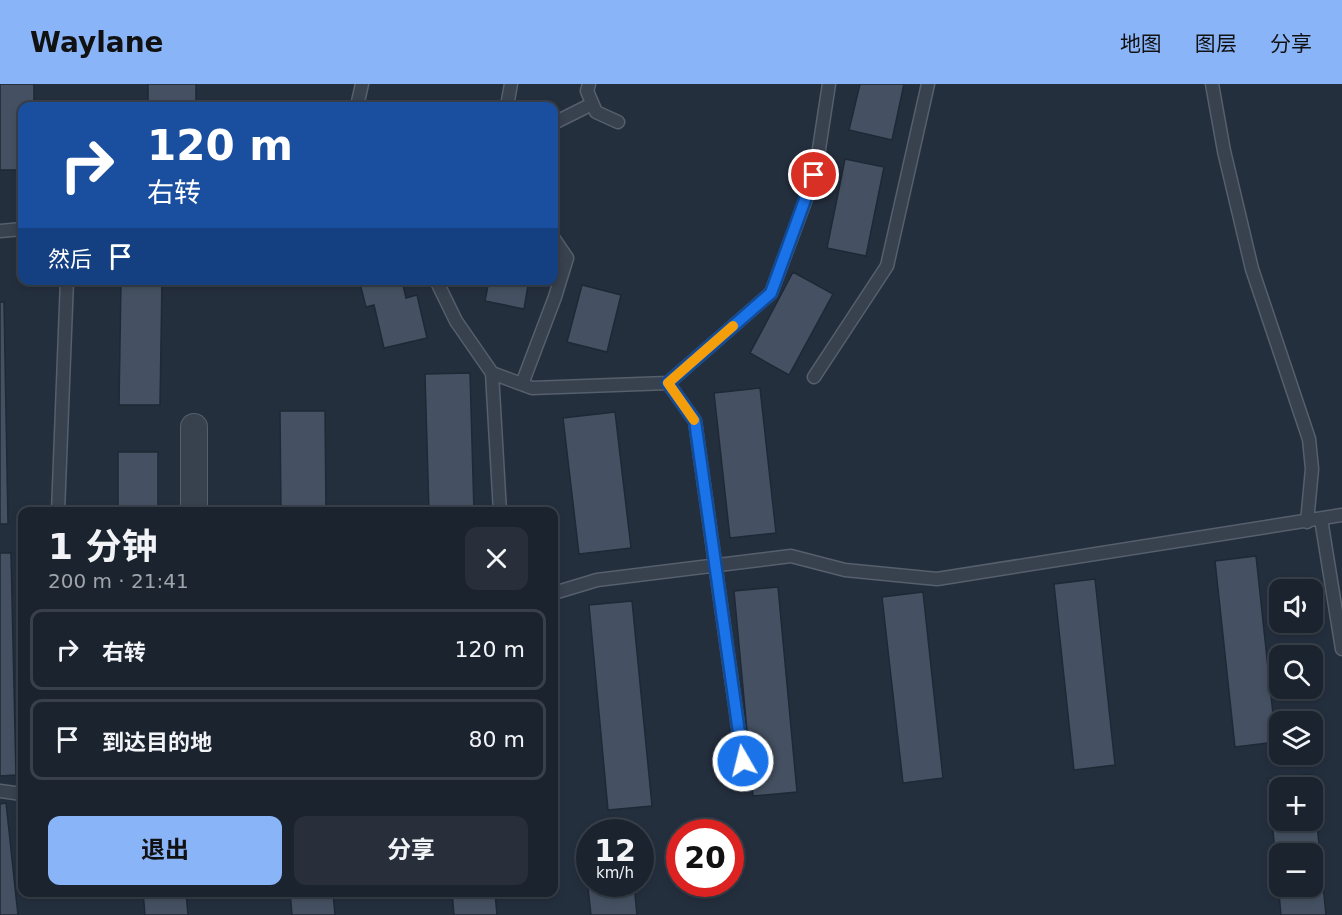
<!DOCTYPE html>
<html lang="zh">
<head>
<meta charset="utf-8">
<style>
  body { margin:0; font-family:"DejaVu Sans","Noto Sans SC",sans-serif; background:#282f3a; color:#f1f3f6; height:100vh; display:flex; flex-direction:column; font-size:22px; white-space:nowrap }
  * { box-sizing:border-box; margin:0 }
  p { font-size:20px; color:#a0a4aa }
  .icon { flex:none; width:33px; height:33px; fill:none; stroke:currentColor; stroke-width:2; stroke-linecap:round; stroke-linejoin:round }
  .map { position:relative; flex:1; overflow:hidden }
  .details { position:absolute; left:18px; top:423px; width:540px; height:390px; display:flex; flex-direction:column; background:#1b232e; border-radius:12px; box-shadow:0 3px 9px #0003,0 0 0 2px #39404a }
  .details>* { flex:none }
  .top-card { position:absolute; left:18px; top:18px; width:540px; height:183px; border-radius:12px; box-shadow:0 3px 9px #0003,0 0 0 2px #39404a; background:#1a4fa0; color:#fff; overflow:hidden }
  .buttons { position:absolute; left:1269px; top:495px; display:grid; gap:12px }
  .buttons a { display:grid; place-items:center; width:54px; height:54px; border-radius:12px; background:#1b232e; box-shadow:0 3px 9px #0003,0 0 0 2px #39404a; font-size:30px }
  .speed { position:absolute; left:576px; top:735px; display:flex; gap:12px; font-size:30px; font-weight:700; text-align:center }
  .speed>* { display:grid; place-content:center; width:78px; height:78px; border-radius:50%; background:#1b232e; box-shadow:0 3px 9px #0003,0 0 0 2px #39404a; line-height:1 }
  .speed small { font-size:15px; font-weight:400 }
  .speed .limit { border:9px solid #d22; background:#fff; color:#111 }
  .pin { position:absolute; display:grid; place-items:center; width:51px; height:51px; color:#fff; margin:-26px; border:3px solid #fff; border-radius:50%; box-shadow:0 2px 6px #0007 }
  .me { position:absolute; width:66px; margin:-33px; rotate:352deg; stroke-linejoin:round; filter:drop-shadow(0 0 4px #0008) }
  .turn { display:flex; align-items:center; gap:21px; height:126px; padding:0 30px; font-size:27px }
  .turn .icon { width:78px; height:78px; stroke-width:2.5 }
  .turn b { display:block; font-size:42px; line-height:51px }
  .then { display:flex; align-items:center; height:57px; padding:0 30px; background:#0003; gap:12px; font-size:22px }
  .round { display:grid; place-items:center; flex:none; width:63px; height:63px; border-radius:12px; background:#282f3a }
  .summary { display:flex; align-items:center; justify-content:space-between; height:102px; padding:0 30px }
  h1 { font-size:36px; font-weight:700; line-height:45px }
  .cta { display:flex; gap:12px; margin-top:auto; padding:12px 30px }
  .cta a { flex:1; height:69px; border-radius:12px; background:#8ab4f8; color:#111; font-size:24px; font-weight:700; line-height:69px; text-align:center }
  .cta a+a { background:#282f3a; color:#f1f3f6 }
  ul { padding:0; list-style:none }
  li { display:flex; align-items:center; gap:18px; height:81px; margin:0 12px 9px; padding:0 18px; border:3px solid #39404a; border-radius:12px }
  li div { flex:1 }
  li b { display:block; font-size:22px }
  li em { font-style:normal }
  header { display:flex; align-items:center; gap:36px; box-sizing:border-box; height:84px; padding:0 30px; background:#8ab4f8; color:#111 }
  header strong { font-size:28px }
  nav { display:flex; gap:33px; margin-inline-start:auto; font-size:21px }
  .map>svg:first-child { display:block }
</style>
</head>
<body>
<header>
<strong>Waylane</strong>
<nav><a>地图</a><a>图层</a><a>分享</a></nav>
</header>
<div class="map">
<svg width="1342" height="831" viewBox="0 0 1342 831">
  <rect width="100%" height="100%" fill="#242f3e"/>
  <path fill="#455162" stroke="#1f2835" stroke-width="1.5" fill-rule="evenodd" d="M0,0H34V22H22V86H0Z
    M148,0H196V22H148Z
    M860,0H904L892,56L849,46Z
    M845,75L884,83L866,172L827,164Z
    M793,188L833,210L789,291L750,269Z
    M121,196H162L160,321H119Z
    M359,196H402L406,214L417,211L427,254L384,264L374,221L366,223Z
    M489,196H529L524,225L485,217Z
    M582,201L621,211L607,268L567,258Z
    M0,218H4L8,440H0Z
    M470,289L474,428H429L425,290Z
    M760,304L776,449L730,454L714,309Z
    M280,327H325L326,428H281Z
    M615,328L631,464L579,470L563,334Z
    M118,368H158V428H118Z
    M0,469H11L16,691L0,692Z
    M1256,472L1276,658L1235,663L1215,477Z
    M1095,495L1115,681L1074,686L1054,500Z
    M778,503L797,708L753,712L734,507Z
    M923,508L943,694L903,699L882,513Z
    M632,517L652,722L608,726L589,521Z
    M1312,690L1326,831H1281L1268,695ZM1280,704H1312V736H1280ZM1280,770H1312V802H1280Z
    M6,719L18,831H0V720Z
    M583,759H590V800H634L637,831H591Z
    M143,808H186L188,831H145Z
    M290,808H333L335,831H292Z
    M452,808H495L497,831H454Z"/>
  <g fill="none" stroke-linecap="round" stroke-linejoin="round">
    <g stroke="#565f6c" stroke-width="15">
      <path id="service" d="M589,0L587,7L596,28L618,38
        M1212,0L1224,67L1252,185L1309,355L1312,385L1307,438
        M357,22L362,0
        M507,22L511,0
        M554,39L592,20
        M0,147L22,145
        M436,196L456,237L492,289L532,304L668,299L771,209L815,91L829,0
        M492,289L500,428
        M814,293L887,182L928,0
        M668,299L695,337L746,699
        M522,300L555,213L567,174L554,155
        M58,428L67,196
        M1321,435L1342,565
        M554,509L597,496L791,472L845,486L937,495L1342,431
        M0,707L22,710"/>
    </g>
    <g stroke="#565f6c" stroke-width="28">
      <path id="minor" d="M194,343V428"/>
    </g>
    <use href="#service" stroke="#38414e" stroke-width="12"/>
    <use href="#minor" stroke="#38414e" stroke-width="26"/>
  </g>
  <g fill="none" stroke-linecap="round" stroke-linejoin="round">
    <g stroke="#114b97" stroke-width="15">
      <path id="route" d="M743,677L695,337L668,299L771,209L814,91"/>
    </g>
    <use href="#route" stroke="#1a73e8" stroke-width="10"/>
    <path stroke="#f59e0b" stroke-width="10" d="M694,336L668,299L733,242"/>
  </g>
</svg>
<div class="buttons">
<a><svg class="icon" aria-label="sound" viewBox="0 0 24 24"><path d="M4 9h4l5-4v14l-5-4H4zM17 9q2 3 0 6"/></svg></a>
<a><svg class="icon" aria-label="search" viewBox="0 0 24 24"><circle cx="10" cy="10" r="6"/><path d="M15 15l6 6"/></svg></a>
<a><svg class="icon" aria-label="layers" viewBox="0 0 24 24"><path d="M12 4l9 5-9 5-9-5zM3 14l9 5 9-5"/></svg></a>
<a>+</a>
<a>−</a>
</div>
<div class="speed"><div>12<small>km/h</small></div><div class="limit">20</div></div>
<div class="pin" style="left:814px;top:91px;background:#d93025"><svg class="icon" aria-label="arrive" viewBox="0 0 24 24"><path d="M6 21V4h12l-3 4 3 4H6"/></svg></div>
<svg class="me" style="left:743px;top:677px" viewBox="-20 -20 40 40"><circle r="17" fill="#1a73e8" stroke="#fff" stroke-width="3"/><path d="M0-11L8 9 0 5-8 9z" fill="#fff"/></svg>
<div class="top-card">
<div class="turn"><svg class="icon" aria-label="right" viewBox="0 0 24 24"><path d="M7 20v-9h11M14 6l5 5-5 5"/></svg><div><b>120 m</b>右转</div></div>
<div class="then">然后<svg class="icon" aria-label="arrive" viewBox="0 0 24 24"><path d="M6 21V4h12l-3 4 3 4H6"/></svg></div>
</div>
<section class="details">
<div class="summary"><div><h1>1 分钟</h1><p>200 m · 21:41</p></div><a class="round"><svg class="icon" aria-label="close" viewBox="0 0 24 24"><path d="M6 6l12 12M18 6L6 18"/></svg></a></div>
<ul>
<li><svg class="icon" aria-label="right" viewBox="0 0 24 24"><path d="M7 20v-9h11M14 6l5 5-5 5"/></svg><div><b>右转</b></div><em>120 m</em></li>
<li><svg class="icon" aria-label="arrive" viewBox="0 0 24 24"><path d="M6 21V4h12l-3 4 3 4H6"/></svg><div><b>到达目的地</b></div><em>80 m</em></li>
</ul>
<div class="cta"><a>退出</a><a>分享</a></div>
</section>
</div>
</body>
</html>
